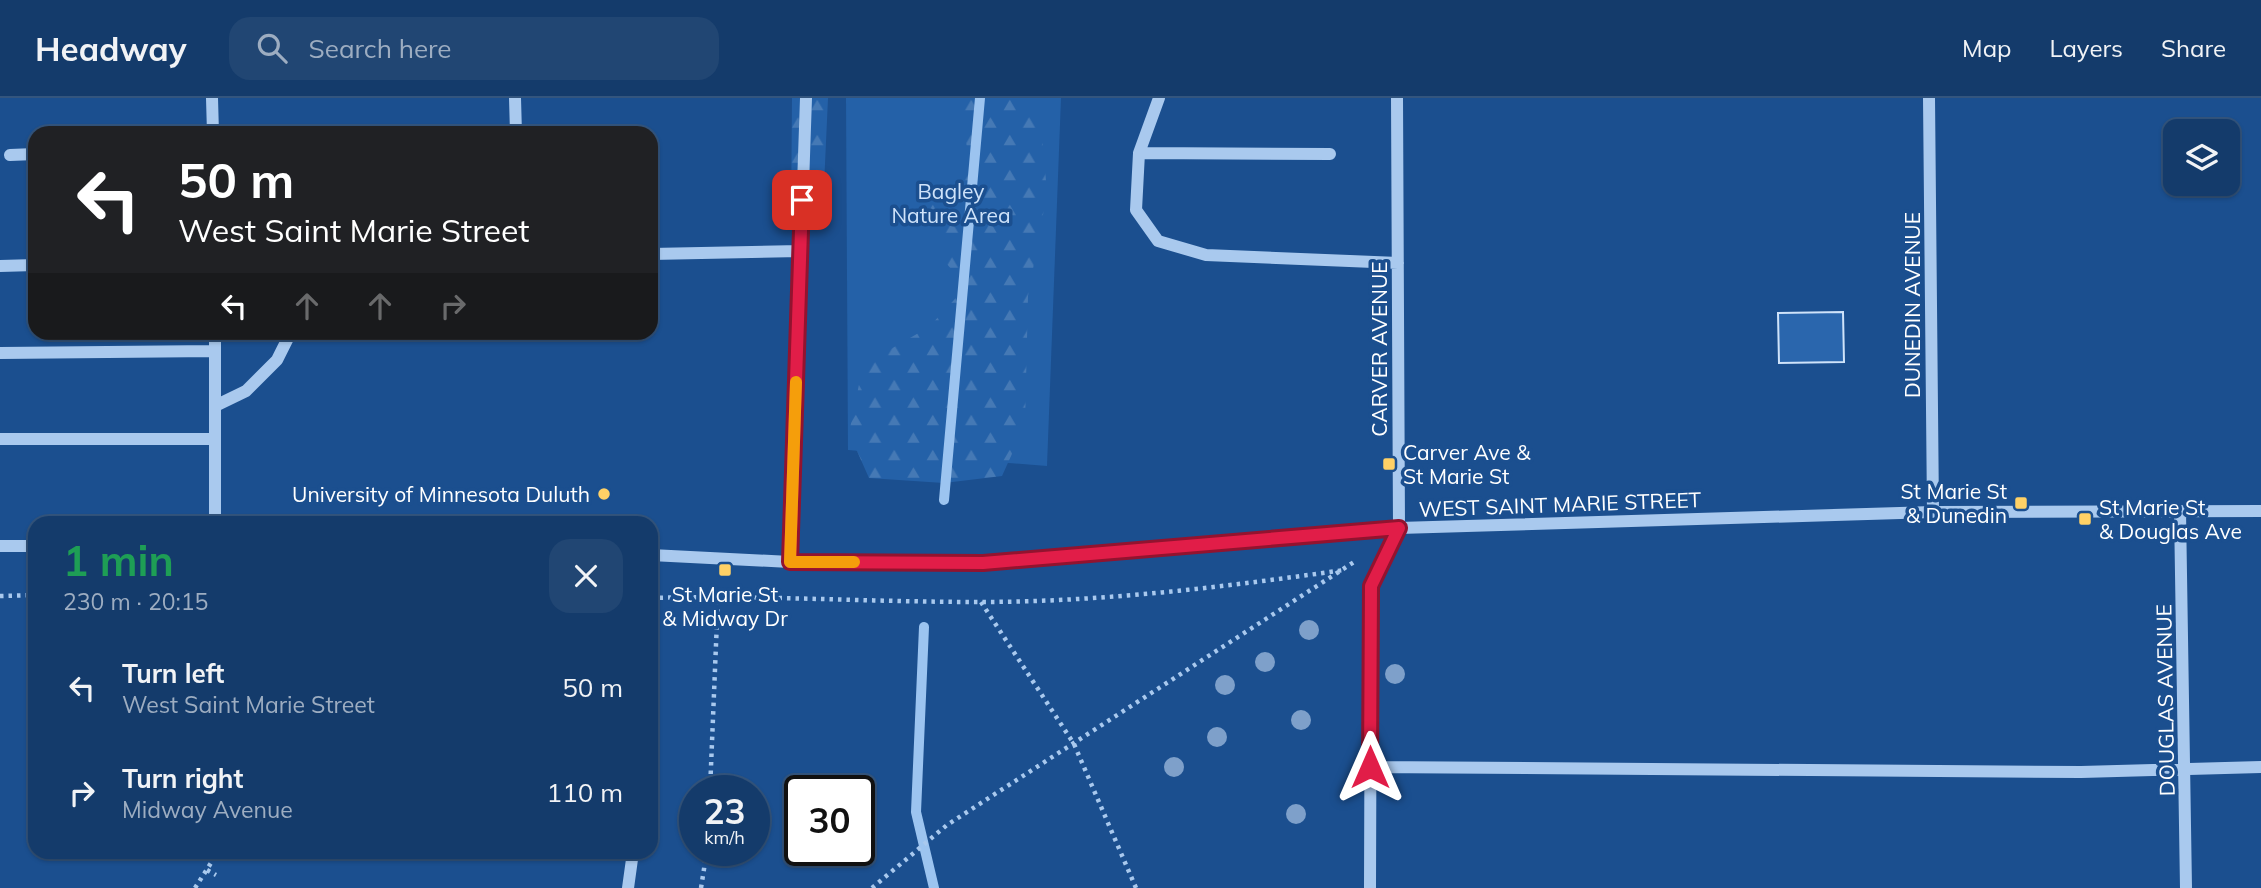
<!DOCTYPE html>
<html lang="en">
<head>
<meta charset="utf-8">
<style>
  body { margin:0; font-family:Mulish,sans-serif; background:#214673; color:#f1f3f6; height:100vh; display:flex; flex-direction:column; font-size:26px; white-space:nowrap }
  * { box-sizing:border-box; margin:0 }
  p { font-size:23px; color:#9dadc1 }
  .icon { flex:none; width:38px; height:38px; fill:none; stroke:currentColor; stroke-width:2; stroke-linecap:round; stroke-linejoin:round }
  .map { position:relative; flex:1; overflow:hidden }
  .drawer { position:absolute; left:28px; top:418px; width:630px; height:343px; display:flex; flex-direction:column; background:#143b6b; border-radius:21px; box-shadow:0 2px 5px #0004,0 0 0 2px #33557e }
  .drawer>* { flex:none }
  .hud { position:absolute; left:28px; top:28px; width:630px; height:214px; border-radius:21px; box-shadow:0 2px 5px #0004,0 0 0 2px #33557e; background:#202124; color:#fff; overflow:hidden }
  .buttons { position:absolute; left:2163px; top:21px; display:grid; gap:14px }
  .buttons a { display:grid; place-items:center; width:77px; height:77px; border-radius:14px; background:#143b6b; box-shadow:0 2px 5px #0004,0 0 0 2px #33557e; font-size:35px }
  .speed { position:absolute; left:679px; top:677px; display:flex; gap:14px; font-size:35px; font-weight:700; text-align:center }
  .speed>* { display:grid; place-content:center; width:91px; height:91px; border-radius:50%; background:#143b6b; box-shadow:0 2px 5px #0004,0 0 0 2px #33557e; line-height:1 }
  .speed small { font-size:18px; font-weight:400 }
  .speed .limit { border:4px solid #111; border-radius:10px; background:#fff; color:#111 }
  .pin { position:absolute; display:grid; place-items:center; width:60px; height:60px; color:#fff; margin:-30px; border-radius:14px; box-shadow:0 4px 10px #0006 }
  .me { position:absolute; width:77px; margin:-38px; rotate:0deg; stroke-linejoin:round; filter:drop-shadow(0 0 5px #0008) }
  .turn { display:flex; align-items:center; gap:24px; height:147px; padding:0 35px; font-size:32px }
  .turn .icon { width:91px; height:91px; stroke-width:2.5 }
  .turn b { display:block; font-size:49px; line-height:60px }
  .lanes { display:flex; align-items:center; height:66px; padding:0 35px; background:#0003; justify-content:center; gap:35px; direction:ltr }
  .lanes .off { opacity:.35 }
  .round { display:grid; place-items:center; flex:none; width:74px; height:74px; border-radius:21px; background:#214673 }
  .headline { display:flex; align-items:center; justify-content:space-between; height:119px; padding:0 35px }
  h1 { font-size:42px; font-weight:700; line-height:52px; color:#1e9e55 }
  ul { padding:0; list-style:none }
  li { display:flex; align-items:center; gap:21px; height:105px; padding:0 35px }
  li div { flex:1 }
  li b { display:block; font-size:26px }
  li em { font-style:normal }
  header { display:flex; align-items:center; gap:42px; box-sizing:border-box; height:98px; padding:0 35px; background:#143b6b; border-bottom:2px solid #33557e }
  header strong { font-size:33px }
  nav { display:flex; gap:38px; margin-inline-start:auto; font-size:24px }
  .search { width:490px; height:63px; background:#214673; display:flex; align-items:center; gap:18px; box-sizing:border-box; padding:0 24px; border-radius:21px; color:#9dadc1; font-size:26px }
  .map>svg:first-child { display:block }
</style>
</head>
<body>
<header>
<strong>Headway</strong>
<div class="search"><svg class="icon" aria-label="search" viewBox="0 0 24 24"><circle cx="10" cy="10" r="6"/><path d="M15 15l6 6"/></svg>Search here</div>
<nav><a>Map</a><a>Layers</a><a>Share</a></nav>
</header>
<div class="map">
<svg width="2261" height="790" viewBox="0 0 2261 790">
  <defs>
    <pattern id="forest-firs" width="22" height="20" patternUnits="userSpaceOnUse" patternTransform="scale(1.75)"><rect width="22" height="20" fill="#2461a8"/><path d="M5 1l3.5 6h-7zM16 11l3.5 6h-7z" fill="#4579b5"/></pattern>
  </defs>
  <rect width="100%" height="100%" fill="#1b4f8f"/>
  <path fill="#2461a8" d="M846,0H1061L1047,368L848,352Z"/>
  <path fill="url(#forest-firs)" d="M792,0H828L823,109L791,127Z
    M955,0H1039L1047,95L1028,198L1025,327L1002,378L944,385L869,380L849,335L863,267L929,229L966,189L942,160L927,102L971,65Z"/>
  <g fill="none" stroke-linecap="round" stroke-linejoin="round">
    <path stroke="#9cc4f0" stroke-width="10" d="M944,402L980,0
      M924,529L916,714L934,790"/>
  </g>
  <path fill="#2a66ad" stroke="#cfe3fa" stroke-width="2" d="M1843,214L1844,264L1779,265L1778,215Z"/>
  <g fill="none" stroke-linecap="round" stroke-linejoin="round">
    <path stroke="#a9c9ee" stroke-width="4.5" stroke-dasharray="3.5 5" stroke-linecap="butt" d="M0,498L35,497
      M651,500C761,497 870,504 980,504C1101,504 1224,489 1344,472
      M981,504L1074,646L1136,790
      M710,693L718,498
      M207,772L216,777
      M195,790L218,754
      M701,790L707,752
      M872,790L947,727L1354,464"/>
    <path stroke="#a9c9ee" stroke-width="12" d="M212,0L213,35
      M515,0L516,35
      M1159,0L1139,55L1136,112L1158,143L1206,157L1398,165
      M1929,0L1933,414
      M1139,55L1330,56
      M10,57L35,56
      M651,156L800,153
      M0,168L35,167
      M215,234V425
      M0,255L215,253
      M215,308L246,293L277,262L291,234
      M0,341H215
      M2180,413L2186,790
      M0,448H35
      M651,457L790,464L983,465L1399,430L1933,414L2261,413
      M790,464L806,0
      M1370,669L2081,674L2261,669
      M628,790L633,754
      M1370,790L1371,488L1399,430L1397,0"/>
  </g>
  <g fill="#7ea0ca">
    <circle cx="1309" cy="532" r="10"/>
    <circle cx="1265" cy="564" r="10"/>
    <circle cx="1395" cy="576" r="10"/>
    <circle cx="1225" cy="587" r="10"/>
    <circle cx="1301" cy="622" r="10"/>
    <circle cx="1217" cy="639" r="10"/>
    <circle cx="1174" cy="669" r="10"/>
    <circle cx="1296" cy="716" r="10"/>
  </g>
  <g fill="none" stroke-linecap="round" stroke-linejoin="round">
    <g stroke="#92132f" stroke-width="18">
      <path id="route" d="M802,102L790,464L983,465L1399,430L1371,488L1370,669"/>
    </g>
    <use href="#route" stroke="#e11d48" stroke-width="12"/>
    <path stroke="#f59e0b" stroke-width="12" d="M796,284L790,464H854"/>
  </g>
  <g fill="#ffd166" stroke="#1b4f8f" stroke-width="2.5">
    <rect x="1382" y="359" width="14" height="14" rx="3.5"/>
    <circle cx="604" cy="396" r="7"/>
    <rect x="2014" y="398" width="14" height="14" rx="3.5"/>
    <rect x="2078" y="414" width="14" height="14" rx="3.5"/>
    <rect x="718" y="465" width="14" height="14" rx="3.5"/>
  </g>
  <g text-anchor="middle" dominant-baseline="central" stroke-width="7" stroke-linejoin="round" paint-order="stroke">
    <g font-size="21" fill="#cfe3fa" stroke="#1b4f8f">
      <text x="951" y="93">Bagley<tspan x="951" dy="24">Nature Area</tspan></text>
    </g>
    <g font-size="21" fill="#fff" stroke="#1b4f8f">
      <text transform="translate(1912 207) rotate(-90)">DUNEDIN AVENUE</text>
      <text transform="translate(1379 251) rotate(-90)">CARVER AVENUE</text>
      <text transform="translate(1560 406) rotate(-2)">WEST SAINT MARIE STREET</text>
      <text transform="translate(2165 602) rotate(-91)">DOUGLAS AVENUE</text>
    </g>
    <g font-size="21" fill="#fff" stroke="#1b4f8f" text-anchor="start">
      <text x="1403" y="354">Carver Ave &amp;<tspan x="1403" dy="24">St Marie St</tspan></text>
      <text x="2007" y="393" text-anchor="end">St Marie St<tspan x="2007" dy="24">&amp; Dunedin</tspan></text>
      <text x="590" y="396" text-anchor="end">University of Minnesota Duluth</text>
      <text x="2099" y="409">St Marie St<tspan x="2099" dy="24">&amp; Douglas Ave</tspan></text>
      <text x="725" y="496" text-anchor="middle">St Marie St<tspan x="725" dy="24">&amp; Midway Dr</tspan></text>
    </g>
  </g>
</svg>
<div class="buttons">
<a><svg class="icon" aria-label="layers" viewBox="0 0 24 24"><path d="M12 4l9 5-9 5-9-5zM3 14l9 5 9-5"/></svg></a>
</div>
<div class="speed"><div>23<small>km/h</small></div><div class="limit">30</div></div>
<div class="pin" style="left:802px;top:102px;background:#d93025"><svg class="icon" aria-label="arrive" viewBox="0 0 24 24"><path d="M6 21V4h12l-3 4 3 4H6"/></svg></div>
<svg class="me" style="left:1370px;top:669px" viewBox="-20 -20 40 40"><path d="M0-17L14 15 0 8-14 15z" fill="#e11d48" stroke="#fff" stroke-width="4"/></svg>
<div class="hud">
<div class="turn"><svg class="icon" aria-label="left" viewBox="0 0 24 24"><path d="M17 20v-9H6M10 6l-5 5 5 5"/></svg><div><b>50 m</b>West Saint Marie Street</div></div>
<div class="lanes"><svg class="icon" aria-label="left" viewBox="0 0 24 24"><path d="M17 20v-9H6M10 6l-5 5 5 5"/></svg><svg class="icon off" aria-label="ahead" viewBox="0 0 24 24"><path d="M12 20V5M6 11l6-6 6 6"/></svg><svg class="icon off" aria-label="ahead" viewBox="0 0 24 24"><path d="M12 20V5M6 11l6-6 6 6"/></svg><svg class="icon off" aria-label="right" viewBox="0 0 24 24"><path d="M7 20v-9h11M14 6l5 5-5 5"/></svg></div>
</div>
<section class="drawer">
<div class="headline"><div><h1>1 min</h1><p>230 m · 20:15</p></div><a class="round"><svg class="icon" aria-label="close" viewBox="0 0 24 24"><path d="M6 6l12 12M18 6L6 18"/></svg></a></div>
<ul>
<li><svg class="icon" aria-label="left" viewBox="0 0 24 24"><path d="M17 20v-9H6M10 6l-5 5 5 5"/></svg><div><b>Turn left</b><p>West Saint Marie Street</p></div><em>50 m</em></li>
<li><svg class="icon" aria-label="right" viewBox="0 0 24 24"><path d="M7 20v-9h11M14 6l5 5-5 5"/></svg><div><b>Turn right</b><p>Midway Avenue</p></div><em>110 m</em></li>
</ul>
</section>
</div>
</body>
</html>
